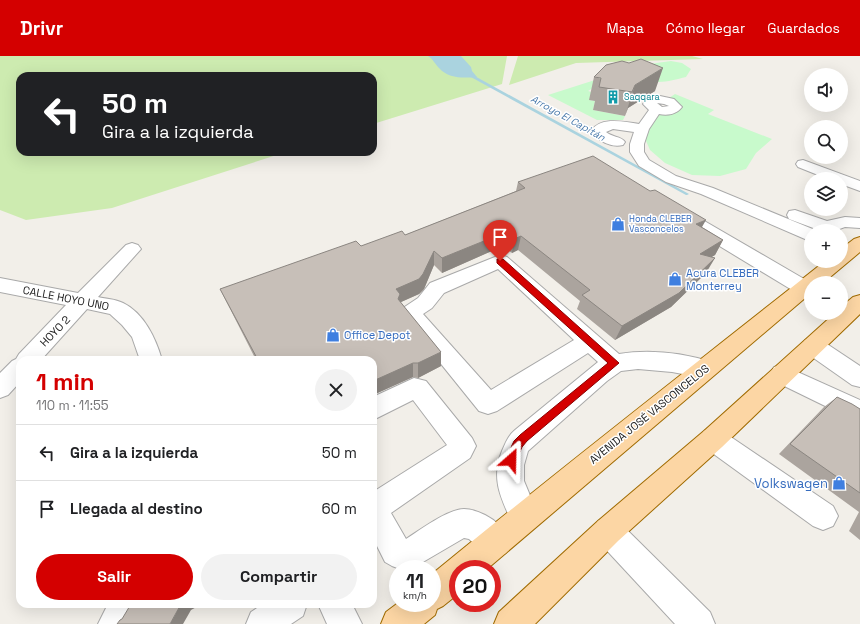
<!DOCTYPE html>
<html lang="es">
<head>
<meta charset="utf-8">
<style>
  body { margin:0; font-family:"Space Grotesk",sans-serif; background:#f2f2f2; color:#202124; height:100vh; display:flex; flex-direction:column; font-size:15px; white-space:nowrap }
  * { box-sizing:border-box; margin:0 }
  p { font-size:13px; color:#757577 }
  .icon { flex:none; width:22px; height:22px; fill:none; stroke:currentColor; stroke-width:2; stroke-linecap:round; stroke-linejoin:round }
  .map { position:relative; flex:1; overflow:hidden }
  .panel { position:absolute; left:16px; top:300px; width:361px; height:252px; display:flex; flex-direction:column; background:#fff; border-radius:12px; box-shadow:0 4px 16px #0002 }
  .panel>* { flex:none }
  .guide { position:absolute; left:16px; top:16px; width:361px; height:84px; border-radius:12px; box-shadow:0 4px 16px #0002; background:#202124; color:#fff; overflow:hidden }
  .tools { position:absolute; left:804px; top:12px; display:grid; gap:8px }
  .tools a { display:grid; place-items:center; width:44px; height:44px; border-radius:50%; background:#fff; box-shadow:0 4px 16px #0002; font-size:20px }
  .speed { position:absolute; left:389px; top:504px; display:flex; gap:8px; font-size:20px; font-weight:700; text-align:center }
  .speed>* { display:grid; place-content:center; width:52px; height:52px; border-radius:50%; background:#fff; box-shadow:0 4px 16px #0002; line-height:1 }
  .speed small { font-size:10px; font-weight:400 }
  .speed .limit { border:6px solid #d22; background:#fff; color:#111 }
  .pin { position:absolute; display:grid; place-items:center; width:34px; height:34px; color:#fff; margin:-41px -17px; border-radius:50% 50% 50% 0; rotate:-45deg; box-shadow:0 0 4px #0007 }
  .pin .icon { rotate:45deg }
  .me { position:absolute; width:44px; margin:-22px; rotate:25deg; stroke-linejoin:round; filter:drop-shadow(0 0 3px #0008) }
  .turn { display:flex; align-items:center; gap:14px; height:84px; padding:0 20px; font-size:18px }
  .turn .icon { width:52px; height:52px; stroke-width:2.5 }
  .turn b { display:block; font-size:28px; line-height:34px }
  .round { display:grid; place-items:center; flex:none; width:42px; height:42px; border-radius:21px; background:#f2f2f2 }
  .summary { display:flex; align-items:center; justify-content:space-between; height:68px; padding:0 20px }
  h1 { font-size:24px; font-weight:800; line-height:30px; color:#d40000 }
  .button { display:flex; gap:8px; margin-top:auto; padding:8px 20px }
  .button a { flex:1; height:46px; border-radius:24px; background:#d40000; color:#fff; font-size:16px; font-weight:800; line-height:46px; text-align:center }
  .button a+a { background:#f2f2f2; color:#202124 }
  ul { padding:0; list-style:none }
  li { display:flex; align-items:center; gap:12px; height:56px; padding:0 20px; border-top:1px solid #e0e0e0 }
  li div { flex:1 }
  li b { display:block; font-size:15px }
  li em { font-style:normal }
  header { display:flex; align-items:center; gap:24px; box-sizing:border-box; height:56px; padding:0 20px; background:#d40000; color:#fff }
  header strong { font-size:19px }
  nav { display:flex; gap:22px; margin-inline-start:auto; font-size:14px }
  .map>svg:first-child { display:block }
</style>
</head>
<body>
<header>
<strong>Drivr</strong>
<nav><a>Mapa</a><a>Cómo llegar</a><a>Guardados</a></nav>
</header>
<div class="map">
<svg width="860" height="568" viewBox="0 0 860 568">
  <rect width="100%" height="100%" fill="#f2efe9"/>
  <path fill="#cdebb0" d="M0,0H507L502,28L373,68V20H20V96H286L112,152L26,164L0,154Z
    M518,0H692L703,3L576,7L509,29Z"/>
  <path fill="#c8facc" d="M671,5L682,7L691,13L686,21C677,23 668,26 658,26C636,27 608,22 588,35L595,37L589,44L595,45L593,54L625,60L623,64H597L548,39L642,9Z
    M675,38L714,54L708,58L772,83L756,97L746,113L720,120L692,119L665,107L650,94L643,78L658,58L676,56L681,52L682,50L669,42Z"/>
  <path fill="#aad3df" d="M428,0H461L471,11L472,15L477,21C463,22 449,23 439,12C435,8 433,3 428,0Z"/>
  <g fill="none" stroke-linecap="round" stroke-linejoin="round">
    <path fill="#aad3df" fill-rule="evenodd" d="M469,18H471L689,138L687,139H686L469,20Z"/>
    <g stroke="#a9a9a9" stroke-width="2">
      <path id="minor" d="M660,40L674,43L682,51C677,58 668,60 659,58L649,73L644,88V96L649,104L676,120L713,132L815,174L816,173L789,163L787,159L789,155L795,154L827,165L845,161L860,162V172L845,171L834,175H811V184L805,183L701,138L666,126L639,110L630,96V88L634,76L613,73L606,76C611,81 621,80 625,86L623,89C611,92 598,85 591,75C601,60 624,66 639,68L649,54L643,48C647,42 653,40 660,40ZM657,47L664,48L669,50L662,51Z
        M803,104L860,125V135L841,128V123H828L798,111L796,108L798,105Z
        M676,151L682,152L811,227V237L804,239L797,237L670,160L668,156L670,152Z
        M132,187L138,189L141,193L98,241C106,243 115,243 123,247C144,257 156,283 162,304H140L132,281L122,269L110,258L87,253L41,304H20V326L8,339L0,342V317L12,305L16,303L19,298L66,249L0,236V222L78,237L126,189Z
        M500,199L507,201L619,298C649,293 683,297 712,306L716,313L712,320L704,322L672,316L638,313L621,315L607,325L528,395L524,409V425L539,461L534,471L524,476L514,471C502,444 490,424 502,395C506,386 508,380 515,374L598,306L588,297L497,355L488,358L479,355L400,257L403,252L418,242L430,227ZM498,213L574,284L491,334L423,258L432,252L444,237Z
        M813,282L821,284L860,310V331L852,329L805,296L802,290L805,284Z
        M782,309L860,344V367L774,325L770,318L774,311Z
        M414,322L426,325L472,382L476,390L470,402L391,457L406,483C420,474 448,453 464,453C471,453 479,456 485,459C497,465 505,474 510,486L506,497L495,501L484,497L469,483L464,482L411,513H400L392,510L385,506L373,482V436L447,389L413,344L373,364V341Z
        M713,371L722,375L833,450L838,460L833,470L823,474L813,470L704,391L700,383L704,375Z
        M608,460L618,465L710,556L715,568H675L598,485L593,475L598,465Z
        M108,548H142L133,568H98Z
        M263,548H307L303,560L291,568H246L251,556Z
        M318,548H352L362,568H327Z"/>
    </g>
    <g stroke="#a06b00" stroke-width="2">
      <path id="major" d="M860,181V196L823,227H811V237L487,513H458V538L443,550L437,553L435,559L424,568H381L386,556L398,547H432V518C561,412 694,309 825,205H841V193L854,183Z
        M860,239V258L722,391L618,485L535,568H494L499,556L598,465L704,375L835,257H841V251L853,241Z"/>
    </g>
    <use href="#minor" fill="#fff" fill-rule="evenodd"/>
    <use href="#major" fill="#fcd6a4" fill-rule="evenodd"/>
  </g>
  <path fill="#aba49e" d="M594,21L655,35L628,52L625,60L593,54L595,45L589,44Z
    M518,126L702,171L723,184L715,199L711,201L706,217L671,251L615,284L577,253L580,245L518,194L512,197L503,190L442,217L434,209L424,233L419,238L401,246V247L441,296V310L418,322L413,321L373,339V304H256L227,247L220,233L361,190L405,179L516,135Z
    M837,341L860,353V484L849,475L859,456L779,398L824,351Z"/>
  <path fill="#8b8681" d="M663,12L655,35L628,52L625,60L635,29Z
    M706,164L698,178L696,168Z
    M506,176L503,190L442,217V202Z
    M521,180L518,194L512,197L514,183Z
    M723,184L715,199L692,213L700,198Z
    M434,195V209L424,233L419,238L401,246V252L398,247L396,233Z
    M715,202L706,217L671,251L615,284L622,270Z
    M441,296V310L418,322V307Z
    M413,307V321L373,339V325Z
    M181,548H202L191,554L183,568H170Z"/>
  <path fill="#c7bfb8" stroke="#8b8681" d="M641,3L663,12L635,29L632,36L599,31L601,22L594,21L606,9L622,5L629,7Z
    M593,100L650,135L655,134L706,164L696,168L723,184L700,198L715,202L679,237L622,270L582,239L590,234L521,180L514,183L506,176L442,202L434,195L423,218L419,223L396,233L400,238L398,243L441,296L418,307H413L373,325V304H258L220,233L356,185L361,190L402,175L405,179L525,132L518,126Z
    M837,341L852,348L860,353V437L790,388Z
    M131,548H181L170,568H117L120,564L122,563Z"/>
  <path fill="#d40000" stroke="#8a0000" d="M497,203H503L619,307L527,385L522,391L515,408L511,410L507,408L505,404L514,385L520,379L608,307L497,207Z"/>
  <defs>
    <g id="building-bare" transform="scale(1.08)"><path d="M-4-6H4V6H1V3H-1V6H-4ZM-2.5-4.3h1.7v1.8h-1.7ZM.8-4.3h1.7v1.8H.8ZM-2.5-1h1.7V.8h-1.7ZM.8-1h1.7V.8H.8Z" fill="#0f9aa8" stroke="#fff" stroke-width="2.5" paint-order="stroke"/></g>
    <g id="shop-bare" transform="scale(1.08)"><path d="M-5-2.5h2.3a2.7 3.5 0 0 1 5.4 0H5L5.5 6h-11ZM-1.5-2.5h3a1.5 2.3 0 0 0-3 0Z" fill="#3f7fe0" stroke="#fff" stroke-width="2.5" paint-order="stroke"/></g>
  </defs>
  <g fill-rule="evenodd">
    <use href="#building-bare" x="613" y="41"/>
    <use href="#shop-bare" x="618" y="168"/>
    <use href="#shop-bare" x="675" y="223"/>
    <use href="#shop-bare" x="333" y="279"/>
    <use href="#shop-bare" x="839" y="427"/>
  </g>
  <g text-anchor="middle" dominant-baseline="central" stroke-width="3" stroke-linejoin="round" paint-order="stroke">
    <g font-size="9" fill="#0d838f" stroke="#fff" text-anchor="start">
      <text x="624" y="41">Saqqara</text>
    </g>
    <g font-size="9" fill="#366cbe" stroke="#fff" text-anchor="start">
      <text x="629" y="163">Honda CLEBER<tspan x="629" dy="10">Vasconcelos</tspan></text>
    </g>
    <g font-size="10" font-style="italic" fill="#4a7aab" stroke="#fff">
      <text transform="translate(568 62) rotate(29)">Arroyo El Capitán</text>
    </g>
    <g font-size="11" fill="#366cbe" stroke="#fff" text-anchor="start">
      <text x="686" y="217">Acura CLEBER<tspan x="686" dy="13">Monterrey</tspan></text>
      <text x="344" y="279">Office Depot</text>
    </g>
    <g font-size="11" fill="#222" stroke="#fff">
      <text transform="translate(66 242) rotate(11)">CALLE HOYO UNO</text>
      <text transform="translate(55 275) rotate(-46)">HOYO 2</text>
      <text transform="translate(649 358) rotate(-39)">AVENIDA JOSÉ VASCONCELOS</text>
    </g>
    <g font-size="13" fill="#366cbe" stroke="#fff" text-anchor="end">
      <text x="828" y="427">Volkswagen</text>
    </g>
  </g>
</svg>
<div class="tools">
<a><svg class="icon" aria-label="sound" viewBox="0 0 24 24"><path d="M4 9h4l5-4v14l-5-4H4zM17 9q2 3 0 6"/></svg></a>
<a><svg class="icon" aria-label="search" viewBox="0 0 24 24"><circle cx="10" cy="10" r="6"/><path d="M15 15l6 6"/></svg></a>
<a><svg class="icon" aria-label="layers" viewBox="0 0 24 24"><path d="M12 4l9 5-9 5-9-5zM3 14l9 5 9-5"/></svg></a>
<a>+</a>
<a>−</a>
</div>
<div class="speed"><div>11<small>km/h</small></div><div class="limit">20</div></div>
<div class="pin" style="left:500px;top:205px;background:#d93025"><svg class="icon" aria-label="arrive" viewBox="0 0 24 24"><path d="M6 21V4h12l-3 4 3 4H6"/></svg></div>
<svg class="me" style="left:511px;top:404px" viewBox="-20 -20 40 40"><path d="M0-17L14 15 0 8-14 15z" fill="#d40000" stroke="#fff" stroke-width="4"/></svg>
<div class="guide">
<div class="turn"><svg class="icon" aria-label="left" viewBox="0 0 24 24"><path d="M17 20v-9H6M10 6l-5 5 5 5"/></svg><div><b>50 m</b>Gira a la izquierda</div></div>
</div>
<section class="panel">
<div class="summary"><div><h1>1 min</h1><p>110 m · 11:55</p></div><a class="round"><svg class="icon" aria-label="close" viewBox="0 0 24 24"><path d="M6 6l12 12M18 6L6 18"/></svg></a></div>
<ul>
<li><svg class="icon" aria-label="left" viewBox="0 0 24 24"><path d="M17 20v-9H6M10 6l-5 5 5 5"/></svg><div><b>Gira a la izquierda</b></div><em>50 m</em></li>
<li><svg class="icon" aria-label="arrive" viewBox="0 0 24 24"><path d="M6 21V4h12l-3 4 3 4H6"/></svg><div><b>Llegada al destino</b></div><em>60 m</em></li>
</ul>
<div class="button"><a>Salir</a><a>Compartir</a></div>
</section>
</div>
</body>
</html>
